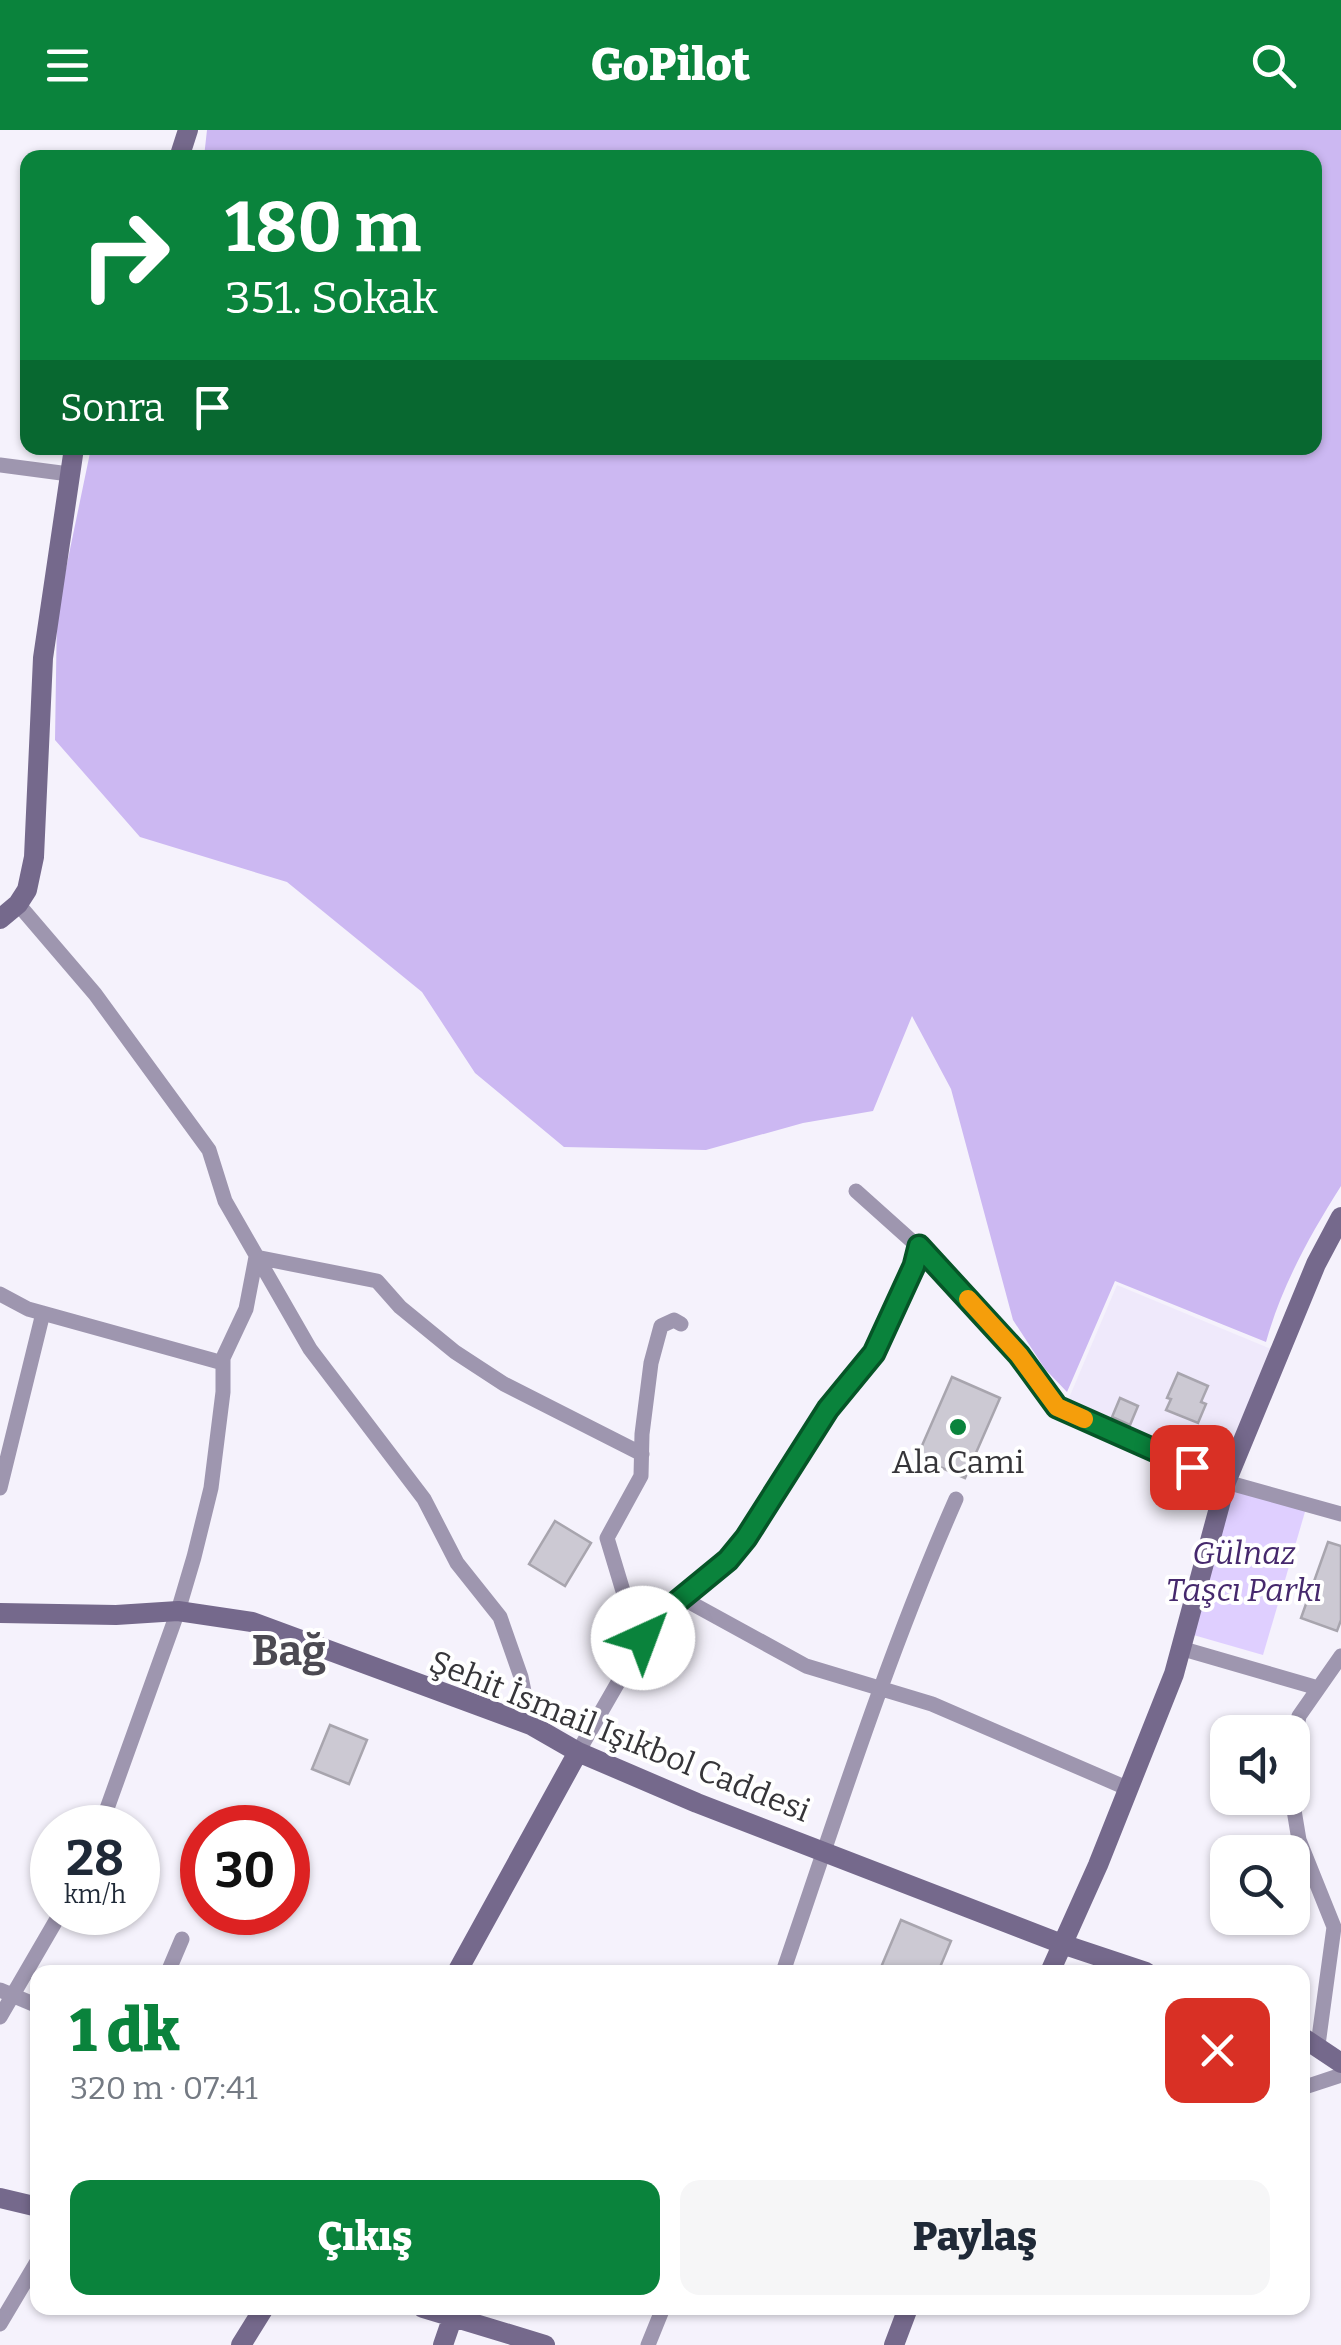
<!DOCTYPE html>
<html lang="tr">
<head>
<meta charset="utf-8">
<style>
  body { margin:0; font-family:Bitter,serif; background:#f6f6f7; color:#1f2937; height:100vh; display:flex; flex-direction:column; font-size:38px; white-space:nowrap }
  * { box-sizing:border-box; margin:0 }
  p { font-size:32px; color:#747a83 }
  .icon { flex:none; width:55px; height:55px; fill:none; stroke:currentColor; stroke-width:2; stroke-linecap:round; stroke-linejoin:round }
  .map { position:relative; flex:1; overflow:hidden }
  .side { position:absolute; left:30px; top:1835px; width:1280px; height:350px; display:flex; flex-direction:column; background:#fff; border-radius:20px; box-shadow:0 2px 8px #0004 }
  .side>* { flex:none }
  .hud { position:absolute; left:20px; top:20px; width:1302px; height:305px; border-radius:20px; box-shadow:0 2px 8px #0004; background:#0a833c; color:#fff; overflow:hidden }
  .controls { position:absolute; left:1210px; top:1585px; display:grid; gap:20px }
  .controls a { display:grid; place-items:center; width:100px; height:100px; border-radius:20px; background:#fff; box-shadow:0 2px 8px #0004; font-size:50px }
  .speed { position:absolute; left:30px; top:1675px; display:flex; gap:20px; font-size:50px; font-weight:700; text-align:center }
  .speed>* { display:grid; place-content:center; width:130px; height:130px; border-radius:50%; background:#fff; box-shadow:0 2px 8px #0004; line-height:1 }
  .speed small { font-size:25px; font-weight:400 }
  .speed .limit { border:15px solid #d22; background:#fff; color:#111 }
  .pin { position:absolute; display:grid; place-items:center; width:85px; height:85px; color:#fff; margin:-42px; border-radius:20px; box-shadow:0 5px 15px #0006 }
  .me { position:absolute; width:110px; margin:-55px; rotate:43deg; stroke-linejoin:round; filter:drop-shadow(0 0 8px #0008) }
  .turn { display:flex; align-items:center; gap:35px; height:210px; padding:0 40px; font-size:45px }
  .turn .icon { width:130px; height:130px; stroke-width:2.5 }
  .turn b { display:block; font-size:70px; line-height:85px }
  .then { display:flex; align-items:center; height:95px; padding:0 40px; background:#0003; gap:20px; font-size:38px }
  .round { display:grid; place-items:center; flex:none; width:105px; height:105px; border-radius:20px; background:#f6f6f7 }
  .headline { display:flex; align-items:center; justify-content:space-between; height:170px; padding:0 40px }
  h1 { font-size:60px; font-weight:800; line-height:75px; color:#0a833c }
  .cta { display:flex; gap:20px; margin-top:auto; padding:20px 40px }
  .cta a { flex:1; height:115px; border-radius:20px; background:#0a833c; color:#fff; font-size:40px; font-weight:800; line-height:115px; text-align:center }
  .cta a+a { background:#f6f6f7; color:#1f2937 }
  header { display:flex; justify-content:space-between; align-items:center; height:130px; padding:0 40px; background:#0a833c; color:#fff; font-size:45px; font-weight:800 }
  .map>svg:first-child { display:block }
</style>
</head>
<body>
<header><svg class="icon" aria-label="menu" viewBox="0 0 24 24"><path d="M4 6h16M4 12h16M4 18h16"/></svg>GoPilot<svg class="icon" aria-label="search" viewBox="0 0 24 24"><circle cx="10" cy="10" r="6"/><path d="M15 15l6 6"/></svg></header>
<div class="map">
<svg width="1341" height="2215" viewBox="0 0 1341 2215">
  <rect width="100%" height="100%" fill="#f5f2fc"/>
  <path fill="#efe9fb" d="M1117,1155L1271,1219L1220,1339L1066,1275Z"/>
  <path fill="#dfcfff" d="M1226,1352L1307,1375L1263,1525L1183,1502Z"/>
  <path fill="#ccb8f2" d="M207,0H1341V1056C1310,1105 1282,1155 1266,1212L1115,1151L1067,1262L1045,1239L1013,1190L951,959L912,886L873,981L803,993L706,1020L564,1017L475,943L422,862L287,752L140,707L55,610L57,482L91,318H1315V28L204,27Z"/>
  <path fill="#ccc9d3" stroke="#a8a5ae" stroke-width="2.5" d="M1178,1243L1208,1256L1201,1272L1206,1274L1198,1293L1166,1280L1171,1269L1167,1268Z
    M952,1247L1000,1268L965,1348L917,1327Z
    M1120,1268L1138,1276L1130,1295L1112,1287Z
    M555,1391L591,1413L565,1456L529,1434Z
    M1328,1412L1341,1416V1490L1337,1501L1301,1488Z
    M330,1595L367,1610L349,1654L312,1639Z
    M901,1790L951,1811L938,1842H879Z"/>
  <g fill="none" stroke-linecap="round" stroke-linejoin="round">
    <path stroke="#9e96af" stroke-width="15" d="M0,335L69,344
      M18,774L95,864L209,1020L225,1071L310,1219L424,1369L457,1433L500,1487L521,1547L531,1595
      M856,1061L933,1130L1019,1225L1057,1277L1226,1352L1341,1384
      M0,1164L28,1179L223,1233
      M0,1358L43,1183
      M682,1468L806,1536L932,1574L1129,1659
      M643,1509L629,1481L607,1408L641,1346L642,1304L651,1233L661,1196L674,1190L681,1194
      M1180,1518L1318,1558
      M578,1622L643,1509L672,1476L728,1431L746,1409L827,1279L874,1223L914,1136L919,1117
      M1292,1623L1299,1586L1341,1526
      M1292,1668L1299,1710L1334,1797L1318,1915
      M100,1698L178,1481L194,1427L211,1358L223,1262V1228L246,1179L256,1127L377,1151L400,1177L455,1222L504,1254L642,1324
      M168,1842L182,1809
      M783,1842C837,1684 888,1523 956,1369
      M0,1860L38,1876
      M0,1887L61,1782
      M1302,1958L1341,1945
      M0,2194L38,2130
      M648,2215L663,2178"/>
    <path stroke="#75698c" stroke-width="20" d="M179,28L188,0
      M0,789L18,774L27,760L34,727L43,528L74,318
      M0,1483L116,1485L178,1481L252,1492L531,1595L578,1622L697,1673L1062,1814L1146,1842
      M457,1842L578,1622
      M1050,1842L1098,1735L1174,1544L1226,1352L1316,1134L1341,1087
      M1302,1907L1341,1933
      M0,2068L38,2077
      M423,2178L545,2215
      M241,2215L264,2178
      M443,2215L453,2186
      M894,2215L908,2178"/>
  </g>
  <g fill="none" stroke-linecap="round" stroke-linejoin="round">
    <g stroke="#065527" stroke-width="25">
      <path id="route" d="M643,1508L672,1476L728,1430L746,1408L828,1279L874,1223L914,1136L919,1116L1019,1225L1057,1277L1192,1337"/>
    </g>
    <use href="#route" stroke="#0a833c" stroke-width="18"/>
    <path stroke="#f59e0b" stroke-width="18" d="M968,1169L1019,1225L1057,1277L1084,1289"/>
  </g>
  <circle fill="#0a833c" stroke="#fff" stroke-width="4" cx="958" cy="1297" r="10"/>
  <g text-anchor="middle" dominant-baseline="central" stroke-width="8" stroke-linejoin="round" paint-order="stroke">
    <g font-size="32" fill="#363539" stroke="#fff">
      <text x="958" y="1332">Ala Cami</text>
    </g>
    <g font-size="32" font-style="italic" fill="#46296d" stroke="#fff">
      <text x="1244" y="1423">Gülnaz<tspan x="1244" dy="37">Taşcı Parkı</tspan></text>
    </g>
    <g font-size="32" fill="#363539" stroke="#fff">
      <text transform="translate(620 1606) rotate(22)">Şehit İsmail Işıkbol Caddesi</text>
    </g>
    <g font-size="42" font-weight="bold" fill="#4c4a52" stroke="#fff">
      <text x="289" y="1521">Bağ</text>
    </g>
  </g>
</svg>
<div class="controls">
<a><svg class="icon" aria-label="sound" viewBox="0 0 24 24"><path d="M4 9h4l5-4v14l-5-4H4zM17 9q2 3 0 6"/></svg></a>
<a><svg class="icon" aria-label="search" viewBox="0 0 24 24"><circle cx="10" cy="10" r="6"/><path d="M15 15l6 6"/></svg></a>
</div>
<div class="speed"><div>28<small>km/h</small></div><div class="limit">30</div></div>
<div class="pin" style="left:1192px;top:1337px;background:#d93025"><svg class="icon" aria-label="arrive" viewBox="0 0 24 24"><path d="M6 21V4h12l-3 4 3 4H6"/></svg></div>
<svg class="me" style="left:643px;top:1508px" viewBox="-20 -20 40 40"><circle r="19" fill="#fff"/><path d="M0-13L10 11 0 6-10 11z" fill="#0a833c"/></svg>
<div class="hud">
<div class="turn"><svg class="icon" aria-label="right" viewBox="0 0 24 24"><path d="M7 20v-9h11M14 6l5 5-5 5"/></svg><div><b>180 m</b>351. Sokak</div></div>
<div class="then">Sonra<svg class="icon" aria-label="arrive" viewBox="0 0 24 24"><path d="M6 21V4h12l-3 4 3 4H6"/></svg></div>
</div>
<section class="side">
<div class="headline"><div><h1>1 dk</h1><p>320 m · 07:41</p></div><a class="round" style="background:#d93025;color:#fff"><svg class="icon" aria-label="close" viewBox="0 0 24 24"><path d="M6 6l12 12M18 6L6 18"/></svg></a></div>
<div class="cta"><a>Çıkış</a><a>Paylaş</a></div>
</section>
</div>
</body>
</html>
